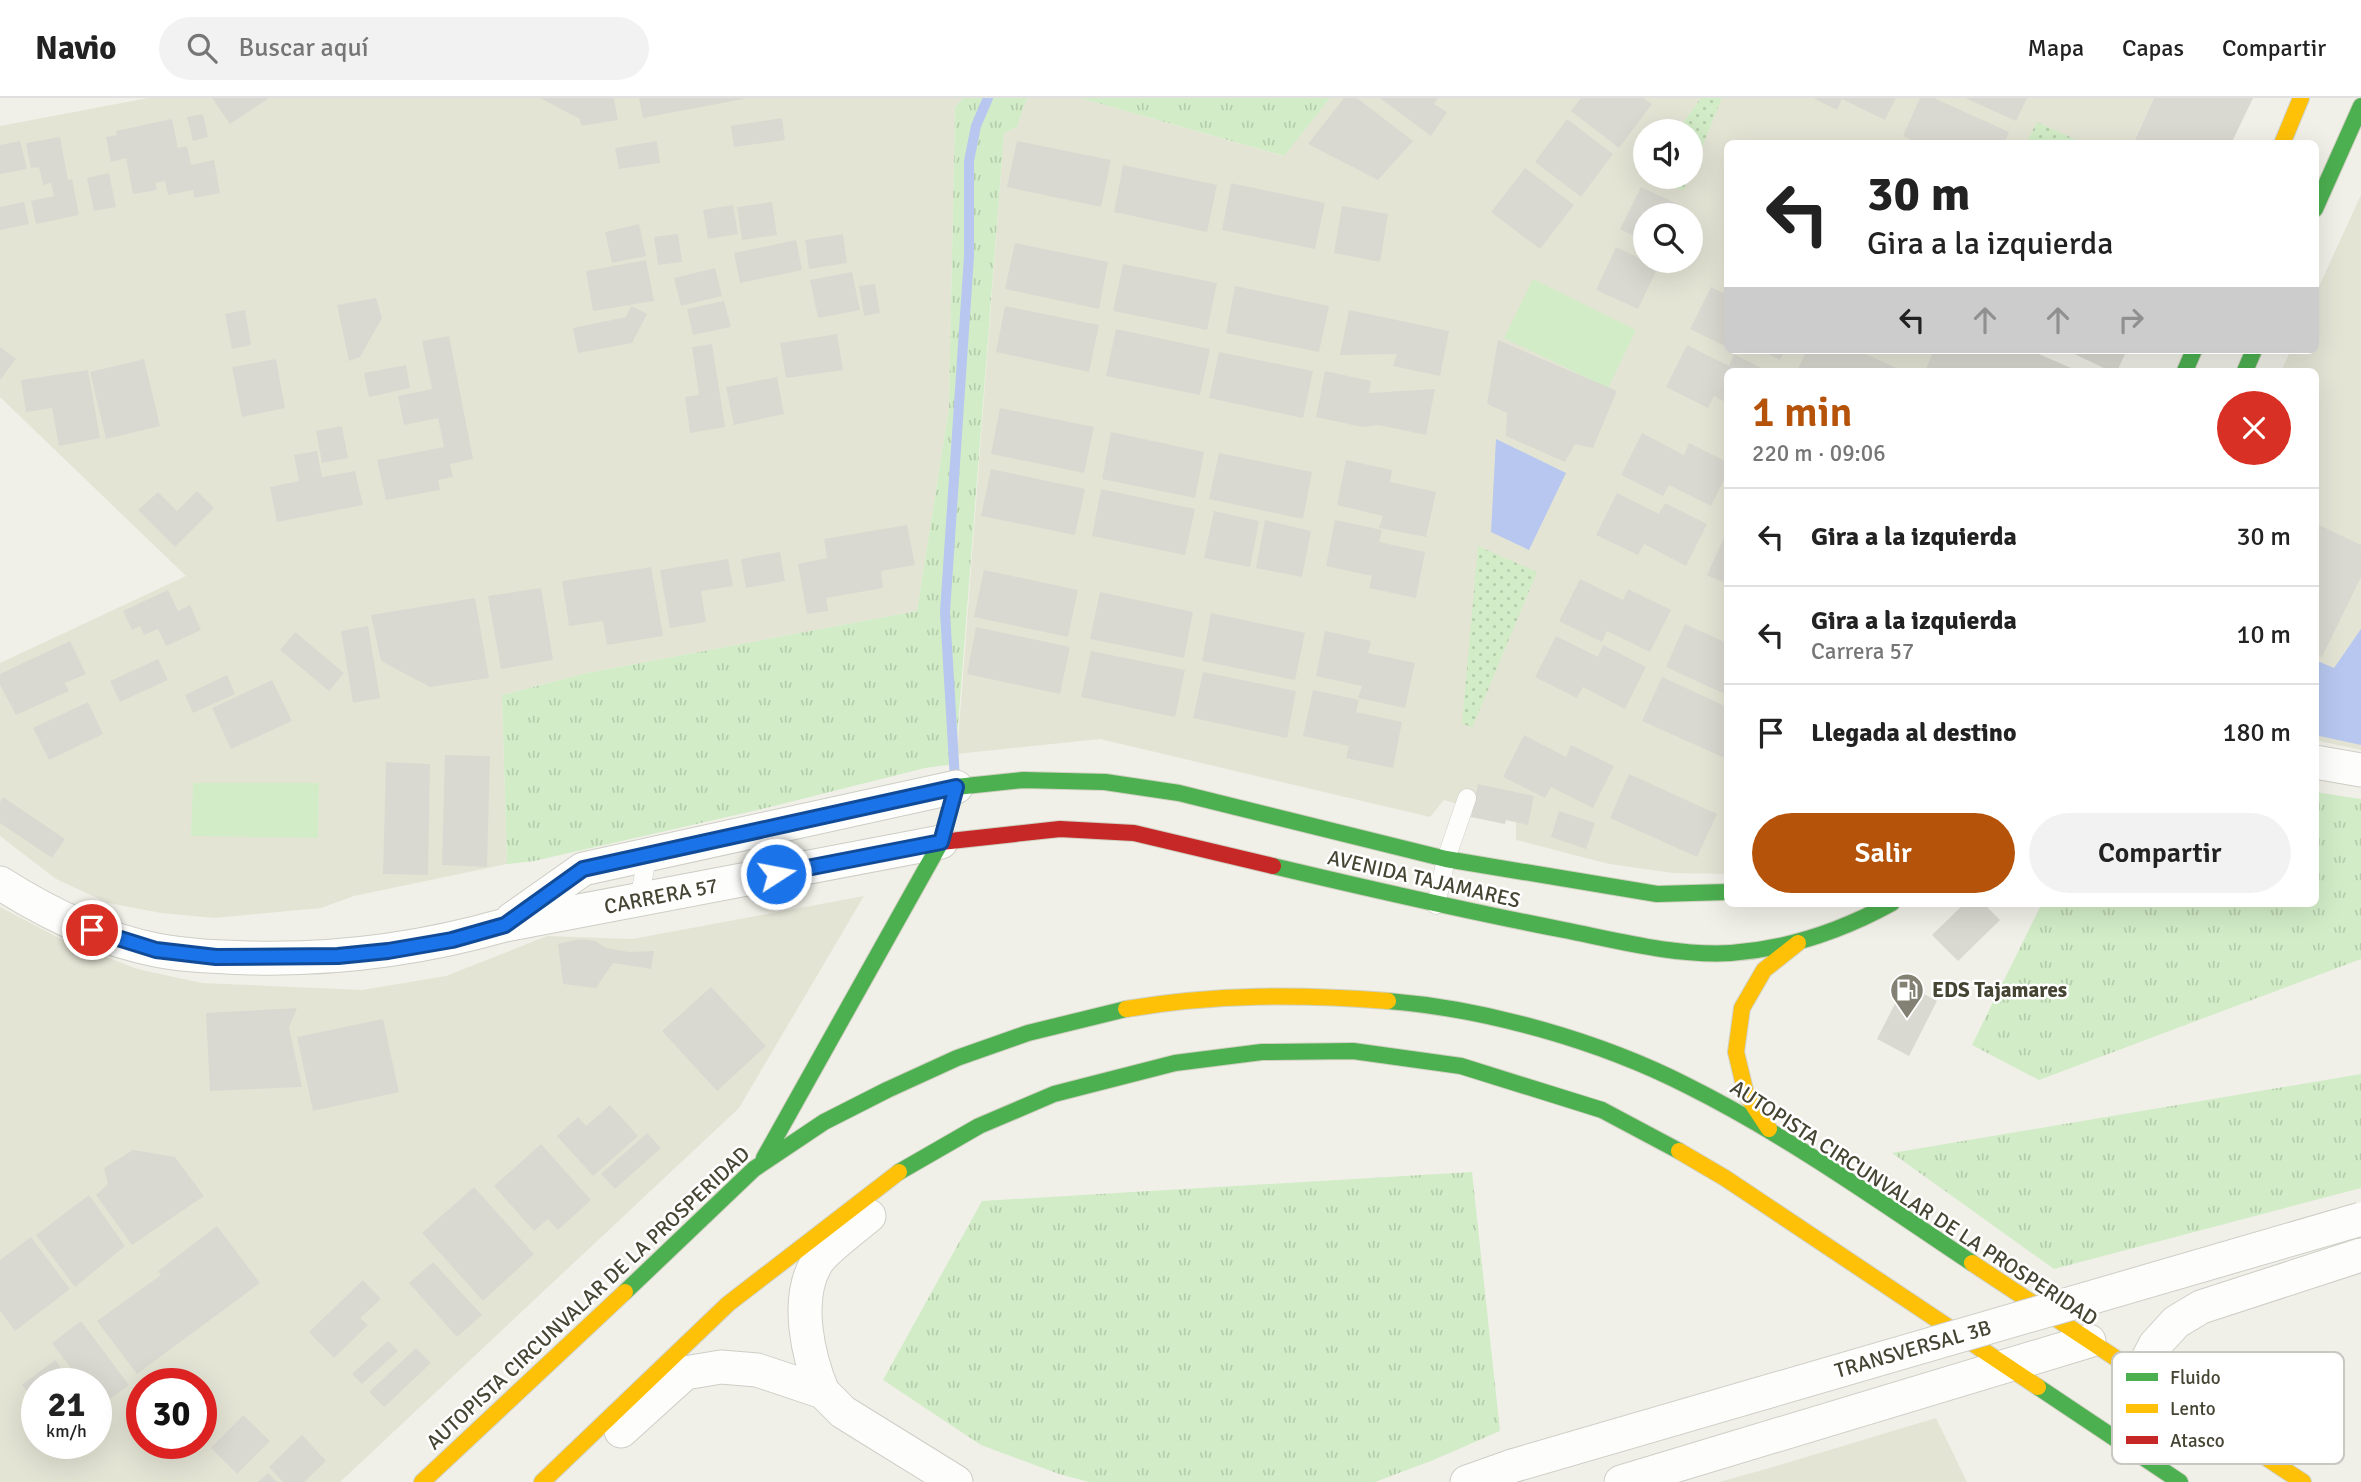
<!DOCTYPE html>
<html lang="es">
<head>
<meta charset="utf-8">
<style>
  body { margin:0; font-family:Signika,sans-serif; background:#f2f2f2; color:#222; height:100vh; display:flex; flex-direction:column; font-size:26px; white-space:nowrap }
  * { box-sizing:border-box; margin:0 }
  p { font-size:23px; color:#767676 }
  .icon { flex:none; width:38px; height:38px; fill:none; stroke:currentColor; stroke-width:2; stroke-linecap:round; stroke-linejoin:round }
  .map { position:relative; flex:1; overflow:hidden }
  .sheet { position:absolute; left:1724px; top:270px; width:595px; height:539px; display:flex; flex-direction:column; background:#fff; border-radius:10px; box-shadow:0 7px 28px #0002 }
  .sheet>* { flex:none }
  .guide { position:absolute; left:1724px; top:42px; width:595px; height:214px; border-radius:10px; box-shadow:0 7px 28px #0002; background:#fff; color:#222; overflow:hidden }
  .fabs { position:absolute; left:1633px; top:21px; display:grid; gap:14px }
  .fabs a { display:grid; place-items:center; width:70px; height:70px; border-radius:50%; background:#fff; box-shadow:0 7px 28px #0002; font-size:35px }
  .speed { position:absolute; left:21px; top:1270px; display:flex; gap:14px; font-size:35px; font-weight:700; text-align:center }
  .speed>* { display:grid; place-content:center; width:91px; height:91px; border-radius:50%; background:#fff; box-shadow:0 7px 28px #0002; line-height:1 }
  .speed small { font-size:18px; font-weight:400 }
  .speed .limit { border:10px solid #d22; background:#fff; color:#111 }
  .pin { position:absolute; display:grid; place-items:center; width:60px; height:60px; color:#fff; margin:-30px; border:4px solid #fff; border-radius:50%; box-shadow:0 2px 7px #0007 }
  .me { position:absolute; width:77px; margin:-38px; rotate:79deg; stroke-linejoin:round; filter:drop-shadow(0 0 5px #0008) }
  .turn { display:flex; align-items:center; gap:24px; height:147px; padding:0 28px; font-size:32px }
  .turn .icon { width:91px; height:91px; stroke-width:2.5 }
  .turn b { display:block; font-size:49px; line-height:60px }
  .lanes { display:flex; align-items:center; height:66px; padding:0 28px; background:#0003; justify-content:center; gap:35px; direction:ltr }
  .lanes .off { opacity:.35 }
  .round { display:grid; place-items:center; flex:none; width:74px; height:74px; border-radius:37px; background:#f2f2f2 }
  .headline { display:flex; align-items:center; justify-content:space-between; height:119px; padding:0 28px }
  h1 { font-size:42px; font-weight:600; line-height:52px; color:#b45309 }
  .primary-button { display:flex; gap:14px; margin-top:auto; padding:14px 28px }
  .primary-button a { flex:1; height:80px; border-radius:42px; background:#b45309; color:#fff; font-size:28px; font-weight:600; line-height:80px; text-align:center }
  .primary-button a+a { background:#f2f2f2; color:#222 }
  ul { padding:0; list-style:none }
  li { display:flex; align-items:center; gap:21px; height:98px; padding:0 28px; border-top:2px solid #e0e0e0 }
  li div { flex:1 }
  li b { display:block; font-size:26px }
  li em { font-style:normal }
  header { display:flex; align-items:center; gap:42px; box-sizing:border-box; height:98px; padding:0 35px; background:#fff; border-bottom:2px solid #e0e0e0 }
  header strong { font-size:33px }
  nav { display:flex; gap:38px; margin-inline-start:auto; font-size:24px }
  .search { width:490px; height:63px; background:#f2f2f2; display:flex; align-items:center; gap:18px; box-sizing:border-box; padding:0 24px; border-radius:38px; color:#767676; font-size:26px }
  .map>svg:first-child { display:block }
</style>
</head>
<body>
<header>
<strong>Navio</strong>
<div class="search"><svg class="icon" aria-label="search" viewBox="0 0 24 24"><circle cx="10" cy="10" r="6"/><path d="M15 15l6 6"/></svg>Buscar aquí</div>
<nav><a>Mapa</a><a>Capas</a><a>Compartir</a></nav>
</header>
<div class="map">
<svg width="2361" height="1384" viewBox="0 0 2361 1384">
  <defs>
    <pattern id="grass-tufts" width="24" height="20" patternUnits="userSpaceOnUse" patternTransform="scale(1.75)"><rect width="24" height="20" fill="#d2ecc7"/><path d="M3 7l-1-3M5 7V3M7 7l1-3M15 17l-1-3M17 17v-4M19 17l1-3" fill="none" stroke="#b6ccac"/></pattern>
    <pattern id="park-dots" width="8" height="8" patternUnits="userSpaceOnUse" patternTransform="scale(1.75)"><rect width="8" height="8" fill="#d2ecc7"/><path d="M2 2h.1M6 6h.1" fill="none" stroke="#b6ccac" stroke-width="1.8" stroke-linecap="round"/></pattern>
  </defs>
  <rect width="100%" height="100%" fill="#f0f0e8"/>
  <path fill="#e4e4d5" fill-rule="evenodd" d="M148,0H963L955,9L949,310L917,513L587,575L502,597L507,766L354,798L321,810L214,820L161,815L108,805L56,781L0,738V565L186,478L0,299V28Z
    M1027,0H1080L1283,58L1330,0H2154L2133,45L1727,46V252H2029L2078,273H1727V776L1673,775L1609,766L1516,742V723L1444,702L1430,719L1100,641L957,656L1004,35L1017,29ZM1645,33H1690V79H1645ZM1645,117H1690V163H1645Z
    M2361,97V652L2315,642V273H2281L2291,252H2315V197Z
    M864,798L739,1010L340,1384H0V809L61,841L137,871L202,885L362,892L446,878L547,838L632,841ZM37,1286H96V1346H37ZM142,1286H201V1346H142Z
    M1936,1320L1967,1384H1719L1773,1369Z"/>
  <path fill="url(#grass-tufts)" d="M963,0H1027L1017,29L1004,35L955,666L925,670L762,711L534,763L507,766L502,597L587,575L917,513L949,310L955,9Z
    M1080,0H1330L1284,58Z
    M2315,694L2361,701V861L2039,982L1972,947L2042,805H2315Z
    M2361,976V1090L2054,1171L1892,1055Z
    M1472,1074L1500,1333L1431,1363L1375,1384H1089L1059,1376L981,1347L883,1282L982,1103Z"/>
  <path fill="url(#park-dots)" d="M1701,0H1722L1691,76L1690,33H1677Z
    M2037,24L2083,45H2026Z
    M1657,79H1689L1683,93Z
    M1478,448L1537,474L1472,630L1462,625Z"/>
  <path fill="#d2ecc7" d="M1533,181L1636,232L1608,290L1504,240Z
    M193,685H319L318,740L191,738Z"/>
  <path fill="#b7c7ef" d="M1496,341L1566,375L1529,452L1491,434Z
    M2361,531V647L2315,637V562L2334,570Z"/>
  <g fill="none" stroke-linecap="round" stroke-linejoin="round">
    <path stroke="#b7c7ef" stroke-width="10" d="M955,682L945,514L969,158V63L976,28L988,0"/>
  </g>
  <path fill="#d9d9d1" d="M212,0H269L230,26Z
    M540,0H614L618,22L581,28L580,21Z
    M639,0H743V1L643,20Z
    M1344,0H1357L1413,43L1378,82L1308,46Z
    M1380,0H1438L1434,6L1447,14L1431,38Z
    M1581,0H1643L1652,6L1619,50L1571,13Z
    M1813,0H1896L1885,22L1842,1L1837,12Z
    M1920,0H1934L2009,34L2004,46H1919L1903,38Z
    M1965,0H2027L2016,23Z
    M2154,0H2253L2231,46H2133Z
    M203,16L208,39L193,43L187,19Z
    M782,20L785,42L734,49L731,28Z
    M172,21L178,50L187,48L191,67L214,62L220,95L194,100L193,92L168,97L165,83L155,85L157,92L133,96L126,60L111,64L106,39L117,37L116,33Z
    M1567,21L1613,56L1581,99L1535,64Z
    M60,39L68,82L72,81L79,117L36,126L31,103L54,98L51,85L43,87L39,69L31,70L26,45Z
    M20,43L27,71L0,76V47Z
    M657,43L660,65L619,71L615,50Z
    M1017,43L1111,62L1101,109L1007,89Z
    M1123,67L1217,87L1207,134L1114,114Z
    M1525,70L1574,107L1540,151L1491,114Z
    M109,75L116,109L94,113L87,80Z
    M1231,85L1325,105L1315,151L1222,132Z
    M1641,89L1684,109L1680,117H1645V144L1620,131Z
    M24,104L29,126L0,132V109Z
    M772,104L777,137L742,142L737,109Z
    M733,107L738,136L708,141L703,112Z
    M1342,108L1388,116L1380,164L1334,155Z
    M639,126L646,158L612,165L605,134Z
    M678,136L682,164L658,167L654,139Z
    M843,136L847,165L809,171L805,142Z
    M796,142L802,172L740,185L734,155Z
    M1015,145L1108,164L1099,211L1005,191Z
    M1616,149L1658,169L1638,211L1596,192Z
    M646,162L654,203L593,213L586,173Z
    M1123,166L1217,185L1207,232L1113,213Z
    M715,170L722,198L681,208L674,180Z
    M852,174L860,212L818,220L810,182Z
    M875,186L880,215L864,218L859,188Z
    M1235,188L1329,208L1319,254L1226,235Z
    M1711,189L1727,197V249L1690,231Z
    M376,200L382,220L360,259L349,263L337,207Z
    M724,203L731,229L693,237L687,211Z
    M631,208L647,216L632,245L578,255L573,230L626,219Z
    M1005,208L1099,227L1089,274L996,254Z
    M245,212L251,247L232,251L225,216Z
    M1349,212L1449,233L1440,278L1393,268L1397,256L1340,257Z
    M1116,231L1210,251L1200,297L1106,278Z
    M837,236L843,272L786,280L780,245Z
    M449,238L473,361L450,366L453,379L438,382L440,392L386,402L377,362L444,349L438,320L404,327L398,298L432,291L422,243Z
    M1498,242L1617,293L1593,350L1575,346L1565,364L1506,338L1507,315L1487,306Z
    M712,246L725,329L690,335L685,299L699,297L692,249Z
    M1687,247L1729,268L1734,256L1767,273H1727V305L1714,298L1708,310L1666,289Z
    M0,249L16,261L0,282Z
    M1761,252H1785L1780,262Z
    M1807,252H1857L1903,273H1797Z
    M1934,252H2029L2078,273H1925Z
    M2066,252H2127L2117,273H2110Z
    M1219,254L1313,273L1303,320L1209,300Z
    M144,261L160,328L106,341L90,274Z
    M276,261L285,310L242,319L232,269Z
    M406,267L410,290L369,299L364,275Z
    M88,272L100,340L59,348L52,310L26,314L21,282Z
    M1325,273L1371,283L1369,295L1435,291L1426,337L1379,327L1362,329L1316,319Z
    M777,279L784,316L734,327L726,289Z
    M1000,310L1094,329L1084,375L991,356Z
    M342,328L348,360L322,365L316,333Z
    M1111,334L1204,354L1195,400L1102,381Z
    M1642,335L1684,357L1689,345L1727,364V376L1711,408L1669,387L1663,398L1621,377Z
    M317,353L322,379L355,373L363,407L277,424L270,389L299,383L294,357Z
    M1219,355L1312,374L1303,421L1209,401Z
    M1346,362L1392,372L1390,384L1436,394L1426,439L1379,430L1383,418L1337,407Z
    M991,371L1085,391L1075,437L981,418Z
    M1101,391L1195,411L1185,457L1092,438Z
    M197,393L214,410L175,449L138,412L158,394L177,413Z
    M1617,395L1659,416L1665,405L1707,426L1686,468L1644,446L1638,457L1596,437Z
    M1214,413L1259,423L1250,469L1204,460Z
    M1265,422L1311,433L1302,479L1256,470Z
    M1335,422L1382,432L1379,444L1425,454L1416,500L1369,490L1372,478L1326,468Z
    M2315,425L2361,447V479L2322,559L2315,556Z
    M907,427L915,467L881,473L883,490L826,500L828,513L807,516L798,466L827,460L824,441Z
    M1727,433V486L1707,477Z
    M780,454L785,483L746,490L741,461Z
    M728,461L733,488L701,493L706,524L670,530L660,472Z
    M651,469L663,538L607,547L603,523L569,528L562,483Z
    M984,472L1078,492L1068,539L974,519Z
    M1580,481L1623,502L1628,491L1671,512L1650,554L1607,533L1602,544L1559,523Z
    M541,490L553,562L501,571L488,498Z
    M168,492L178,513L190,507L201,532L166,548L158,531L144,537L140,528L132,532L123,513Z
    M1100,494L1193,514L1184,560L1090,541Z
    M475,500L489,580L430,589L381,563L371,517Z
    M1211,515L1305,535L1295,582L1202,563Z
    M1685,526L1727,545V597L1666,569Z
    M368,528L380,600L353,605L341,533Z
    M976,529L1070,549L1060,596L967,576Z
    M1325,533L1371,543L1368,555L1415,565L1405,610L1358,600L1362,588L1316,578Z
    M295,534L344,575L329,593L280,552Z
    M1556,538L1598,559L1603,547L1646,569L1625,611L1583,589L1577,600L1535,579Z
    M70,543L86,576L65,585L69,593L16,617L0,587V576Z
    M1091,553L1185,572L1175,619L1081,599Z
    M158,561L168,582L120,604L110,583Z
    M1203,574L1296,593L1287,640L1193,620Z
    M227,577L235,596L193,615L185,597Z
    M1662,579L1727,609V661L1642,623Z
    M272,582L292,623L231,651L212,610Z
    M1313,592L1359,602L1356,614L1402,624L1393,670L1346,660L1349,648L1303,638Z
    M88,604L103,636L49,662L33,630Z
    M1524,637L1566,659L1571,647L1614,668L1593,710L1551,689L1545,700L1503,679Z
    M445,657L490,658L487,769L442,767Z
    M386,664L430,666L428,777L383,776Z
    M1629,676L1717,716L1697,759L1610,720Z
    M1478,686L1534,698L1528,727L1506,722L1505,726L1471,719Z
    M3,699L65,741L52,760L0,725V704Z
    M1559,713L1595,725L1586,751L1551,739Z
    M1965,805H1983L2000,822L1958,863L1932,837Z
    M579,841L595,843L606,850L629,854L654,853L651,871L613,865L596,890L563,886L558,846Z
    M1905,886L1937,903L1909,958L1877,941Z
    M711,889L766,948L717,993L662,933Z
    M297,910L289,930L302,989L210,993L206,915Z
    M383,921L399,994L313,1013L297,939Z
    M610,1007L638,1038L593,1078L557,1038L578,1019L586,1028Z
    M647,1035L661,1050L615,1091L601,1076Z
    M541,1046L591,1102L558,1132L548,1121L534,1133L494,1088Z
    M133,1052L175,1059L204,1098L132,1147L96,1097L108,1086L104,1070Z
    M474,1089L534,1156L483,1203L422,1135Z
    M89,1097L125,1148L75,1189L36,1137Z
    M217,1128L260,1185L137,1276L97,1223L161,1177L158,1173Z
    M31,1139L70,1191L15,1233L0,1213V1162Z
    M433,1164L482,1217L457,1239L409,1185Z
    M363,1182L381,1201L360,1220L368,1227L334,1260L309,1234Z
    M81,1223L129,1287L99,1309L96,1304V1286H83L52,1245Z
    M388,1243L398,1253L362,1286L352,1276Z
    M416,1250L431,1265L384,1309L369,1294Z
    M55,1262L73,1286H37V1305L22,1287Z
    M243,1317L270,1343L237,1376L211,1350Z
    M302,1337L326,1363L304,1384H283L269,1369Z
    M268,1375L277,1384H258Z"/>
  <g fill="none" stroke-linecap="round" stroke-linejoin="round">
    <g stroke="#cecec6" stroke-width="19">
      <path id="lane" d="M639,802L648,755
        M1436,807L1446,761L1467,700"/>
    </g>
    <g stroke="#cecec6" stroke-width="35">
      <path id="street" d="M2315,664L2361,672
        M0,785C47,815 101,841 156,852C187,858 220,859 252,860C339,862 421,851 505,827L941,744
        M512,821L583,771L956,689
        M2140,1276L2155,1247L2176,1224L2201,1209L2361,1157
        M823,1294C808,1259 795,1202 816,1166C823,1153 856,1129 869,1118
        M621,1333L685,1275L721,1269L757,1272L823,1294L843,1314L956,1384
        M1467,1384L1512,1368
        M1621,1384L2089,1243"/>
    </g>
    <g stroke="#d0d0c1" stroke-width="18">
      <path id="fast" d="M2315,111L2361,8
        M2185,273L2194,252
        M2245,273L2254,252
        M942,739L956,689L1023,682L1105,684L1179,695L1446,761L1657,796L1727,794
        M1273,768C1370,791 1466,813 1564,832C1619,843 1675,858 1731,855C1787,851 1843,832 1892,805
        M1388,903C1487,911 1600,943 1688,988C1788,1038 1879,1103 1972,1165
        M764,1060L941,744
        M899,1074L979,1028L1054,996L1175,965L1262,954L1353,953L1461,968L1602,1012L1679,1053
        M625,1194L754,1071L824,1024L887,992L957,960L1028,935L1126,911
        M2038,1289L2180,1384"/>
    </g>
    <g stroke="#d0d0c1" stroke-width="18">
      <path id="slow" d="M2282,46L2301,0
        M1126,911C1216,896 1299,896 1388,903
        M1769,1031L1746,996L1736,954L1742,910L1764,872L1798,845
        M1679,1053L1725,1080L2038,1289
        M1972,1165L2303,1384
        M422,1384L625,1194
        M542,1384L728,1206L899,1074"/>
    </g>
    <g stroke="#d0d0c1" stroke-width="18">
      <path id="jam" d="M942,739L941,744L1060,731L1134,735L1273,768"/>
    </g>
    <use href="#lane" stroke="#fdfdfc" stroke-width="18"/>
    <use href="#street" stroke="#fdfdfc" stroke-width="33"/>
    <use href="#fast" stroke="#4caf50" stroke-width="16"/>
    <use href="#slow" stroke="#ffc107" stroke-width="16"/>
    <use href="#jam" stroke="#c62828" stroke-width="16"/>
    <g stroke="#cecec6" stroke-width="35" stroke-linecap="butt">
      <path id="street-bridge" d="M1512,1368L2361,1121"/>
    </g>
    <use href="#street-bridge" stroke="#fdfdfc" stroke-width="33"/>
  </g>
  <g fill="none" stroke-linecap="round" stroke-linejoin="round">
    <g stroke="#114b97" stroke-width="18">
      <path id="route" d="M92,832L156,852L216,859L338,858L388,853L452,842L505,827L583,771L956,689L941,744L776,776"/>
    </g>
    <use href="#route" stroke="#1a73e8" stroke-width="12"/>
  </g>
  <defs>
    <g id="fuel-pin" transform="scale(1.75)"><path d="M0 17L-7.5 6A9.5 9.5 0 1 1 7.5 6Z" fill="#828173" stroke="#fff"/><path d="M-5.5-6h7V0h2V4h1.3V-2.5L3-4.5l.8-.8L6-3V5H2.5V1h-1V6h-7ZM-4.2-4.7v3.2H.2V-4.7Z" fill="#fff"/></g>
  </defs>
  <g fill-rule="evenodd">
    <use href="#fuel-pin" x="1907" y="892"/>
  </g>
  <g text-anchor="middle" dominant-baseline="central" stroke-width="5" stroke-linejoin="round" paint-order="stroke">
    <g font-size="21" fill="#464534" stroke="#fff">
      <text transform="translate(1424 781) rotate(13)">AVENIDA TAJAMARES</text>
      <text transform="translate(661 798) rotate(-11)">CARRERA 57</text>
      <text transform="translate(1914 1105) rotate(33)">AUTOPISTA CIRCUNVALAR DE LA PROSPERIDAD</text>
      <text transform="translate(588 1200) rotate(-43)">AUTOPISTA CIRCUNVALAR DE LA PROSPERIDAD</text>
      <text transform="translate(1913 1251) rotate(-16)">TRANSVERSAL 3B</text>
    </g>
    <g font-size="21" font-weight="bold" fill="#464534" stroke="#fff" text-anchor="start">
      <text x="1932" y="892">EDS Tajamares</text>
    </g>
  </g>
  <rect x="2112" y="1254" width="232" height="112" rx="10" fill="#fff" stroke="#c8c7c2" stroke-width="2"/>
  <rect x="2126" y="1275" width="32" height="8" fill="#4caf50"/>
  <rect x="2126" y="1306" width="32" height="9" fill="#ffc107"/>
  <rect x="2126" y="1338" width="32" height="8" fill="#c62828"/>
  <g font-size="19" fill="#464534">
    <text x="2170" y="1286">Fluido</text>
    <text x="2170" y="1317">Lento</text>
    <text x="2170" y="1349">Atasco</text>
  </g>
</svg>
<div class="fabs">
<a><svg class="icon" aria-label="sound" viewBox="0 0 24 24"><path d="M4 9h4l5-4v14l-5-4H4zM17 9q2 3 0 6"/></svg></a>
<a><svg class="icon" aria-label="search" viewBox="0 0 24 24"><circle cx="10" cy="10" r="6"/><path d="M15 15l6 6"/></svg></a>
</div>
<div class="speed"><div>21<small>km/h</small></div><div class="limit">30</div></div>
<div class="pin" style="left:92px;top:832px;background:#d93025"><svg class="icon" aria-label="arrive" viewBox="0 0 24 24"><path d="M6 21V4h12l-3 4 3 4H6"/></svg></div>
<svg class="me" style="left:776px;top:776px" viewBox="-20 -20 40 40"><circle r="17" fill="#1a73e8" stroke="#fff" stroke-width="3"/><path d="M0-11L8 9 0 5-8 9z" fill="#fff"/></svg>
<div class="guide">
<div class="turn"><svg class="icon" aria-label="left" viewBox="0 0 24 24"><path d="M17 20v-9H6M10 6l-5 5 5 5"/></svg><div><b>30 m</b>Gira a la izquierda</div></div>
<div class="lanes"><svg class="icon" aria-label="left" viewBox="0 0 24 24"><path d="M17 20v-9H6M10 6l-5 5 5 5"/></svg><svg class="icon off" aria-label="ahead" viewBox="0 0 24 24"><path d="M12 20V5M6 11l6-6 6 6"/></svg><svg class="icon off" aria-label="ahead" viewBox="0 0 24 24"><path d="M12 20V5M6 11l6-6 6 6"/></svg><svg class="icon off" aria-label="right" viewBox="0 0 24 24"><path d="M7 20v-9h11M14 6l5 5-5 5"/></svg></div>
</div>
<section class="sheet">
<div class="headline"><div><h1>1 min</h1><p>220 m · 09:06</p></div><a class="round" style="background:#d93025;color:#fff"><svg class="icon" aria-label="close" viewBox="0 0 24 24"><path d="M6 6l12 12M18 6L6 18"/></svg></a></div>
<ul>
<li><svg class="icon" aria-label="left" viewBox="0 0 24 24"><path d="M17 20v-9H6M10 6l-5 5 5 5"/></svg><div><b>Gira a la izquierda</b></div><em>30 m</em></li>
<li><svg class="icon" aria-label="left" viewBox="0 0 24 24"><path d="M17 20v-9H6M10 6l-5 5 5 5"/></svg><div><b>Gira a la izquierda</b><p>Carrera 57</p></div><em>10 m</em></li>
<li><svg class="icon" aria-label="arrive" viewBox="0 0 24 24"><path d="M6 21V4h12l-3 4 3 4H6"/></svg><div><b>Llegada al destino</b></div><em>180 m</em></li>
</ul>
<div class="primary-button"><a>Salir</a><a>Compartir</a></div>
</section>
</div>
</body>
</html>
